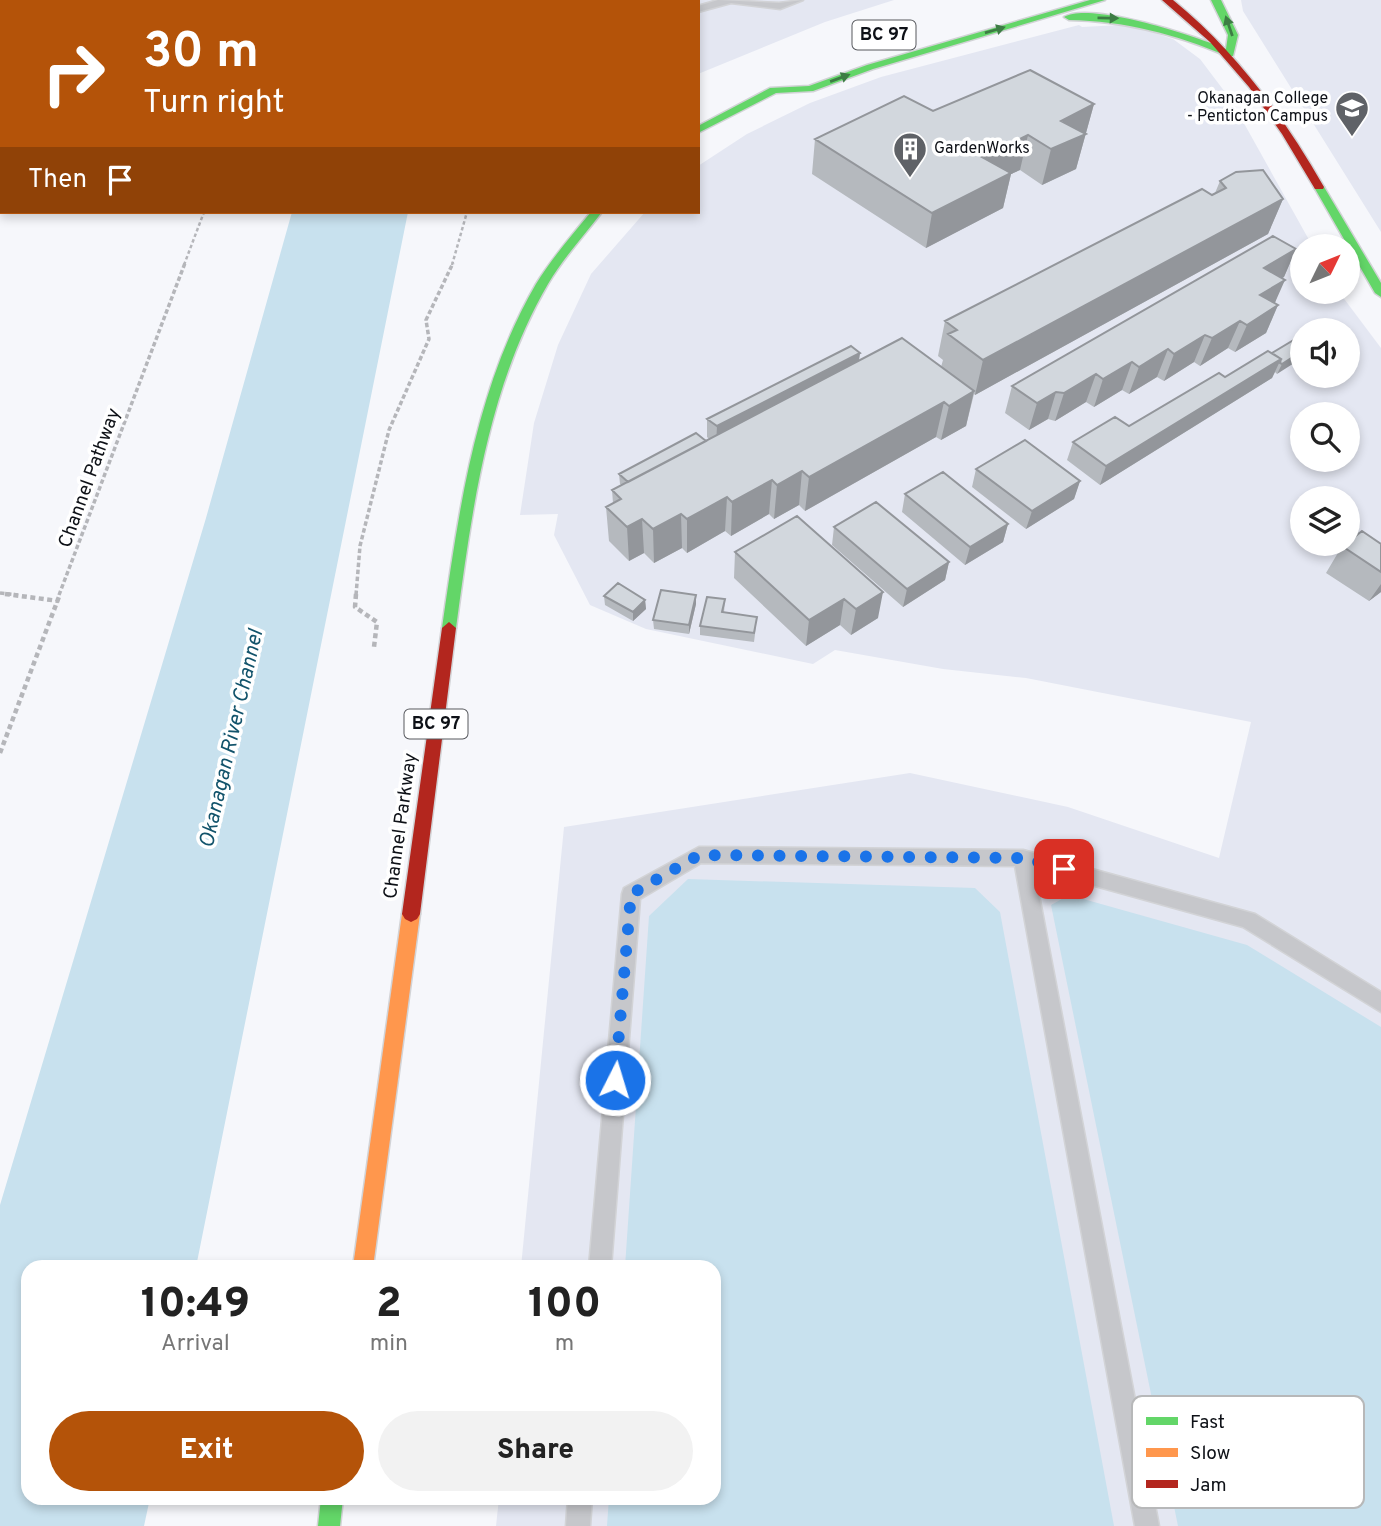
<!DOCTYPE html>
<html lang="en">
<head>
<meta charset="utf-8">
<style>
  body { margin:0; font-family:Overpass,sans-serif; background:#f2f2f2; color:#222; height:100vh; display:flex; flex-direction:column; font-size:26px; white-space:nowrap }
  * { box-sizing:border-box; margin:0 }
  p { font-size:23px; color:#767676 }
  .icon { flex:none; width:38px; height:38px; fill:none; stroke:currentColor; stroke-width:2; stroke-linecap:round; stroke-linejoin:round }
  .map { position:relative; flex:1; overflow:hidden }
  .details { position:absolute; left:21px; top:1260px; width:700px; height:245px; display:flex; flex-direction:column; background:#fff; border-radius:21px; box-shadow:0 4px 10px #0003 }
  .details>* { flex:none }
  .banner { position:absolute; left:0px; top:0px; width:700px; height:214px; box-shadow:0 4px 10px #0003; background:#b45309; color:#fff; overflow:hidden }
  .needle { width:46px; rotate:47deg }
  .fabs { position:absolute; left:1290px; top:234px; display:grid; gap:14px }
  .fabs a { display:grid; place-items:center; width:70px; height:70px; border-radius:50%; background:#fff; box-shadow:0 4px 10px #0003; font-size:35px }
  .pin { position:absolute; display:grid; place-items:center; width:60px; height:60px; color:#fff; margin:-30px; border-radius:14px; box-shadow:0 4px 10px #0006 }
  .me { position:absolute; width:77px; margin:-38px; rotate:5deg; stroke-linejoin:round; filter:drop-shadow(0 0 5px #0008) }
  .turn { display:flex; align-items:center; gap:24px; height:147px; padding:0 28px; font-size:32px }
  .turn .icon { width:91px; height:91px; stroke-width:2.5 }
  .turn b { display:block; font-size:49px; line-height:60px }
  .then { display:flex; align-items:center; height:66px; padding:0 28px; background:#0003; gap:14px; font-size:26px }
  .eta { display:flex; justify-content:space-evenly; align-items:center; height:119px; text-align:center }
  .eta b { font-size:42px; font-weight:800; line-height:49px }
  .primary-button { display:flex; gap:14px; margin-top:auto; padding:14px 28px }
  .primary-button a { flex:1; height:80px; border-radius:42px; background:#b45309; color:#fff; font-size:28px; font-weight:800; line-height:80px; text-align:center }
  .primary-button a+a { background:#f2f2f2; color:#222 }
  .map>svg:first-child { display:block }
</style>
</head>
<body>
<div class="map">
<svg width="1381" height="1526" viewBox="0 0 1381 1526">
  <rect width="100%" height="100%" fill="#f6f7fb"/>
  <path fill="#e4e7f2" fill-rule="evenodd" d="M535,0H894L825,22L698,74V2Z
    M1241,0H1381V232L1243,11Z
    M1079,25L1082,27L1120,25L1140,28L1173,39L1200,59L1231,100L1313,247H1302V292H1339L1381,348V1526H496L499,1498H714V1267H521L564,827L910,773L1068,807L1219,858L1251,722L1026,678L943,669L835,650L813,664L646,629L590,605L554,535L558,514L520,515L534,423L558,345L591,274L645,212H698V166L747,134L810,103L881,77ZM1302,331H1348V376H1302ZM1302,415H1348V460H1302ZM1302,499H1348V544H1302Z"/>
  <path fill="#c8e1ee" d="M292,212H408L196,1267H28V1498H150L144,1526H0V1205L206,518Z
    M688,879L975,888L1000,912L1114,1526H607L609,1498H714V1267H625L649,916Z
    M1069,895L1247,945L1381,1027V1526H1178L1051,905Z"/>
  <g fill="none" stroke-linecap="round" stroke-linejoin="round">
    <g stroke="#d2d3d6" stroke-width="3">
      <path id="lane" d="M637,0H648L649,2H638Z
        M718,0L779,3L803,0L780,9L731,3L698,12V6Z
        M699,847L1023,850L1255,914L1381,992V1012L1243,927L1034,869L1159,1526H1135L1015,866L701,863L640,899L611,1267H589L622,894L624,888Z
        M568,1498H592L590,1526H566Z"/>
    </g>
    <g stroke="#d2d3d6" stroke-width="3">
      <path id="fast" d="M1090,0H1105L873,69L813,91L776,93L698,133V126L770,88L809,86L867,65Z
        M1211,0H1221L1238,35L1233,56H1227C1175,34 1125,21 1069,20L1064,17C1090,1 1198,37 1226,49L1228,35Z
        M1315,185L1324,187L1381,283V297L1375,293L1314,187Z
        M591,212H602C584,236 563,258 548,284C487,389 472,510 456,628L449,634L444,632L442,628C459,510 475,389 536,284C552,258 572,235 591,212Z
        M321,1498H343L340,1526H318Z"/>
    </g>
    <g stroke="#d2d3d6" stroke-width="3">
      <path id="slow" d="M411,906L417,909L420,914L373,1267H353L402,914L405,909Z"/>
    </g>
    <g stroke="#d2d3d6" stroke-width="3">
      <path id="jam" d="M1162,0H1173C1237,52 1283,116 1324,187L1323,189H1315L1282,134L1249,87L1210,42Z
        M449,622L456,628L420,914L417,919L411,922L405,919L402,914L442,628Z"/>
    </g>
    <path stroke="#b5b6ba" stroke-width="2.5" stroke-dasharray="3.5 2.5" stroke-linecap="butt" d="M184,265L204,212
      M452,265L467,212"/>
    <path stroke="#b5b6ba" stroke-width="3.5" stroke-dasharray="4.5 2.5" stroke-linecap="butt" d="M0,593L18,595
      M59,595L185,263
      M356,595L360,546L389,430L429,339L426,320L453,263"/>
    <path stroke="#b5b6ba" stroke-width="4.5" stroke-dasharray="5 3.5" stroke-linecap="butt" d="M5,594L59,601
      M356,594L355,607L377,622L374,647
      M0,753L60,594"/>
    <use href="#lane" fill="#c6c7cb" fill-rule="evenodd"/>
    <use href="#fast" fill="#63d668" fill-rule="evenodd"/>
    <use href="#slow" fill="#ff974d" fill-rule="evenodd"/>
    <use href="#jam" fill="#b3261e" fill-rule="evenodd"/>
  </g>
  <path fill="#b5b9be" d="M1094,104L1076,169L1042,185L1020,170L1011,174L1003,208L926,248L812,174L815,139L933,111Z
    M1220,181L1283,199L1268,234L975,395L974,394L966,426L941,440L936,437L805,511L799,505L774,519L769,514L731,536L725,531L687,553L682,548L654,563L644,553L629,561L609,541L606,507L613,503L612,490L622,485L620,484L619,474L709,439L707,437V419L860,353L859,361L941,367L943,360L938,356L945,321L1212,195L1215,193Z
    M1296,249L1284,277L1282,278L1275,303L1278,305L1266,333L1235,352L1228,348L1200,366L1194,362L1164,381L1157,377L1129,394L1122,390L1094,407L1086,402L1055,421L1048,419L1029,430L1005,413L1012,386Z
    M1302,335L1277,374L1275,372L1272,378L1100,485L1067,460L1073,442L1129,426L1272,353Z
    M976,469L1080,481L1074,499L1026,529L972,487Z
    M905,494L1008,524L1003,542L965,565L902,512Z
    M797,516L878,618L851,635L840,625L806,646L734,578L735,552Z
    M834,527L949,562L945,580L903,607L832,545Z
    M1381,544V592L1369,601L1326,573L1342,546Z
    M696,595V604L689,634L654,629L653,620Z
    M604,596L645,600L646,609L633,621L605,605Z
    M725,599L724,613L756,626L754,642L700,635V626Z"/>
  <path fill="#93969b" d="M1094,104L1076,169L1042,185L1051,149L1061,121Z
    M1028,135L1020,170L1011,174L1003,208L926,248L932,213L982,157Z
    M1283,199L1268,234L975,395L983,360Z
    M1296,249L1284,277L1252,295L1264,268Z
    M1285,280L1273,307L1260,295Z
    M1278,305L1266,333L1235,352L1247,325Z
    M1240,321L1228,348L1200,366L1212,338Z
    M1205,335L1194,362L1164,381L1174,354Z
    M1168,349L1157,377L1129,394L1139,367Z
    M1302,351V358L1277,374L1282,364Z
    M860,353L857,371L716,445L717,426Z
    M1281,359L1272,378L1100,485L1106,466Z
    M1132,362L1122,390L1094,407L1103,379Z
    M1096,374L1086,402L1055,421L1064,393Z
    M974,391L966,426L941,440L949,406Z
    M1056,392L1048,419L1029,430L1037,403Z
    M944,402L936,437L805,511L809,477Z
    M802,471L799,505L774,519L777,485Z
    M772,480L769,514L731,536L732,502Z
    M1080,481L1074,499L1026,529L1032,511Z
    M727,497L725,531L687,553V519Z
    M681,514L682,548L654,563L653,529Z
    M642,519L644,553L629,561L627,527Z
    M1008,524L1003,542L965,565L970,547Z
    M949,562L945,580L903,607L907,589Z
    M1381,584V592L1369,601Z
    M883,592L878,618L851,635L856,609Z
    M696,595V604L689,634V625Z
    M844,599L840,625L806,646L809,620Z
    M645,600L646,609L633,621V612Z"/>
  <path fill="#d2d7dd" stroke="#93969b" stroke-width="2" d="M1030,70L1094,104L1061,121L1086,134L1051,149L1028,135L982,157L1011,173L932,213L815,139L904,96L933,111Z
    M1263,170L1283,199L983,360L948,334L957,330L945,321L1202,189L1212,195L1226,188L1220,181L1236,172Z
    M1273,236L1296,249L1264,268L1285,280L1260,295L1278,305L1247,325L1240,321L1212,338L1205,335L1174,354L1168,349L1139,367L1132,362L1103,379L1096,374L1064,393L1056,392L1037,403L1012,386Z
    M1302,335V351L1282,364L1280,363L1281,359L1272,353Z
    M902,338L974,391L949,406L944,402L809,477L802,471L777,485L772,480L732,502L727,497L687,519L681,514L653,529L642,519L627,527L606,507L621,499L612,490Z
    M851,346L860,353L717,426L707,419Z
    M1268,351L1281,359L1106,466L1073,442L1115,417L1129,426L1219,373L1225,377Z
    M696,433L706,441L628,482L619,474Z
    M1025,440L1080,481L1032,511L976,469Z
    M943,472L1008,524L970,547L905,494Z
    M876,502L949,562L907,589L834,527Z
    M797,516L883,592L856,609L844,599L809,620L735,552Z
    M1362,531L1381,544V572L1342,546L1345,544H1348V542Z
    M618,583L645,600L633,612L604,596Z
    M661,590L696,595L689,625L653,620Z
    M707,597L725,599L722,612L757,617L754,633L700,626Z"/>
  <defs><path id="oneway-solid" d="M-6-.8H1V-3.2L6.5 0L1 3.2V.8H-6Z" transform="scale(1.75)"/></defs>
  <g fill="#3d7d44">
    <use href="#oneway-solid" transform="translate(1108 18) rotate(1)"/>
    <use href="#oneway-solid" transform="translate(1229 26) rotate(-109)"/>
    <use href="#oneway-solid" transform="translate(995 30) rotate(-16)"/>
    <use href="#oneway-solid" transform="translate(840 78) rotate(-20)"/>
  </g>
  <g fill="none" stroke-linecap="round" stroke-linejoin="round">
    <path stroke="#1a73e8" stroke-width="12" stroke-dasharray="0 21.6" d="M615,1080L631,894L699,855L1023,858L1064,869"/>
  </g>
  <defs>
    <g id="university-pin" transform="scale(1.75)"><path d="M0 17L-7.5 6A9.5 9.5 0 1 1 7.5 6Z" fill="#5f6267" stroke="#fff"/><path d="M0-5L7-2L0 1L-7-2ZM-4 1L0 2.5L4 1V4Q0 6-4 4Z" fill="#fff"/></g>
    <g id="building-pin" transform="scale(1.75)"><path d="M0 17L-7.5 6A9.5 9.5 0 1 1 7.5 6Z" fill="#5f6267" stroke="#fff"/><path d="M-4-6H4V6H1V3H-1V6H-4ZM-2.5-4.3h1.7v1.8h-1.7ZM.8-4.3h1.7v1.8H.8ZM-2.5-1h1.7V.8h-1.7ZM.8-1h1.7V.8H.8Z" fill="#fff"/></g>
  </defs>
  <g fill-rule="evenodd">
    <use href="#university-pin" x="1352" y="108"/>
    <use href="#building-pin" x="910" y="149"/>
  </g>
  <g text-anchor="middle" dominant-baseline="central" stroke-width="7" stroke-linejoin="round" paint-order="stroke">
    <g font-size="16" fill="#0e1117" stroke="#fff" text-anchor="end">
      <text x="1328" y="99">Okanagan College<tspan x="1328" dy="18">- Penticton Campus</tspan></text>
      <text x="934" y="149" text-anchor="start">GardenWorks</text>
    </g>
    <g fill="#fff" stroke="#56585d" stroke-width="2">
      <rect x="852.5" y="20.5" width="63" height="29" rx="5"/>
      <rect x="404.5" y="709.5" width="63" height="29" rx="5"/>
    </g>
    <g font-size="18" font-weight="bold" fill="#0e1117">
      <text x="884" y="35">BC 97</text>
      <text x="436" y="724">BC 97</text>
    </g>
    <g font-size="19" fill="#0e1117" stroke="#fff">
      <text transform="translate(90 478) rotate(-70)">Channel Pathway</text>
      <text transform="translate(401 826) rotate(-82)">Channel Parkway</text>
    </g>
    <g font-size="21" font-style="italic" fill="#12536b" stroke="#fff">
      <text transform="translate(232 739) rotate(-77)">Okanagan River Channel</text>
    </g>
  </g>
  <rect x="1132" y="1396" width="232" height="112" rx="10" fill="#fff" stroke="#b7b8b9" stroke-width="2"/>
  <rect x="1146" y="1417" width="32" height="8" fill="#63d668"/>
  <rect x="1146" y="1448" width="32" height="9" fill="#ff974d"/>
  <rect x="1146" y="1480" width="32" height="8" fill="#b3261e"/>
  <g font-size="19" fill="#0e1117">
    <text x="1190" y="1428">Fast</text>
    <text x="1190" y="1459">Slow</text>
    <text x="1190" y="1491">Jam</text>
  </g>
</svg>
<div class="fabs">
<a><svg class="needle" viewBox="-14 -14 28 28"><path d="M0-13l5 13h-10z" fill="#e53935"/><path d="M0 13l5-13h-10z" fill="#767676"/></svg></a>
<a><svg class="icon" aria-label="sound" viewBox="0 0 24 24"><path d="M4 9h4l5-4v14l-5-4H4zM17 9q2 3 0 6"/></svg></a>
<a><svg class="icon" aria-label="search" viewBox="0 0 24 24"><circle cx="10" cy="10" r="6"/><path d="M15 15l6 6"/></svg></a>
<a><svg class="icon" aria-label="layers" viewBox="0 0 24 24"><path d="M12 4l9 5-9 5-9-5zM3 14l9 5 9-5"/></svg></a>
</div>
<div class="pin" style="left:1064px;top:869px;background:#d93025"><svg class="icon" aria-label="arrive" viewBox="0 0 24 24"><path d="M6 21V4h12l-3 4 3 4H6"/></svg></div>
<svg class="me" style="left:615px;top:1080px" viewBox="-20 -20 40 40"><circle r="17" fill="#1a73e8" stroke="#fff" stroke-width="3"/><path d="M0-11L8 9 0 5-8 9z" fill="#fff"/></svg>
<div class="banner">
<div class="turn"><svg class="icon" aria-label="right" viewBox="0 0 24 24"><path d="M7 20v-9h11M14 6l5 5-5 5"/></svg><div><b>30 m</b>Turn right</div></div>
<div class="then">Then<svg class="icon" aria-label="arrive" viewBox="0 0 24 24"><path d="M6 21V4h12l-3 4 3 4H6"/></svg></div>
</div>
<section class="details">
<div class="eta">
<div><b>10:49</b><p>Arrival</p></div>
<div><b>2</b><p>min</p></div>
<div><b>100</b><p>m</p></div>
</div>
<div class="primary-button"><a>Exit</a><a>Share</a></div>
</section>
</div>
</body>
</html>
